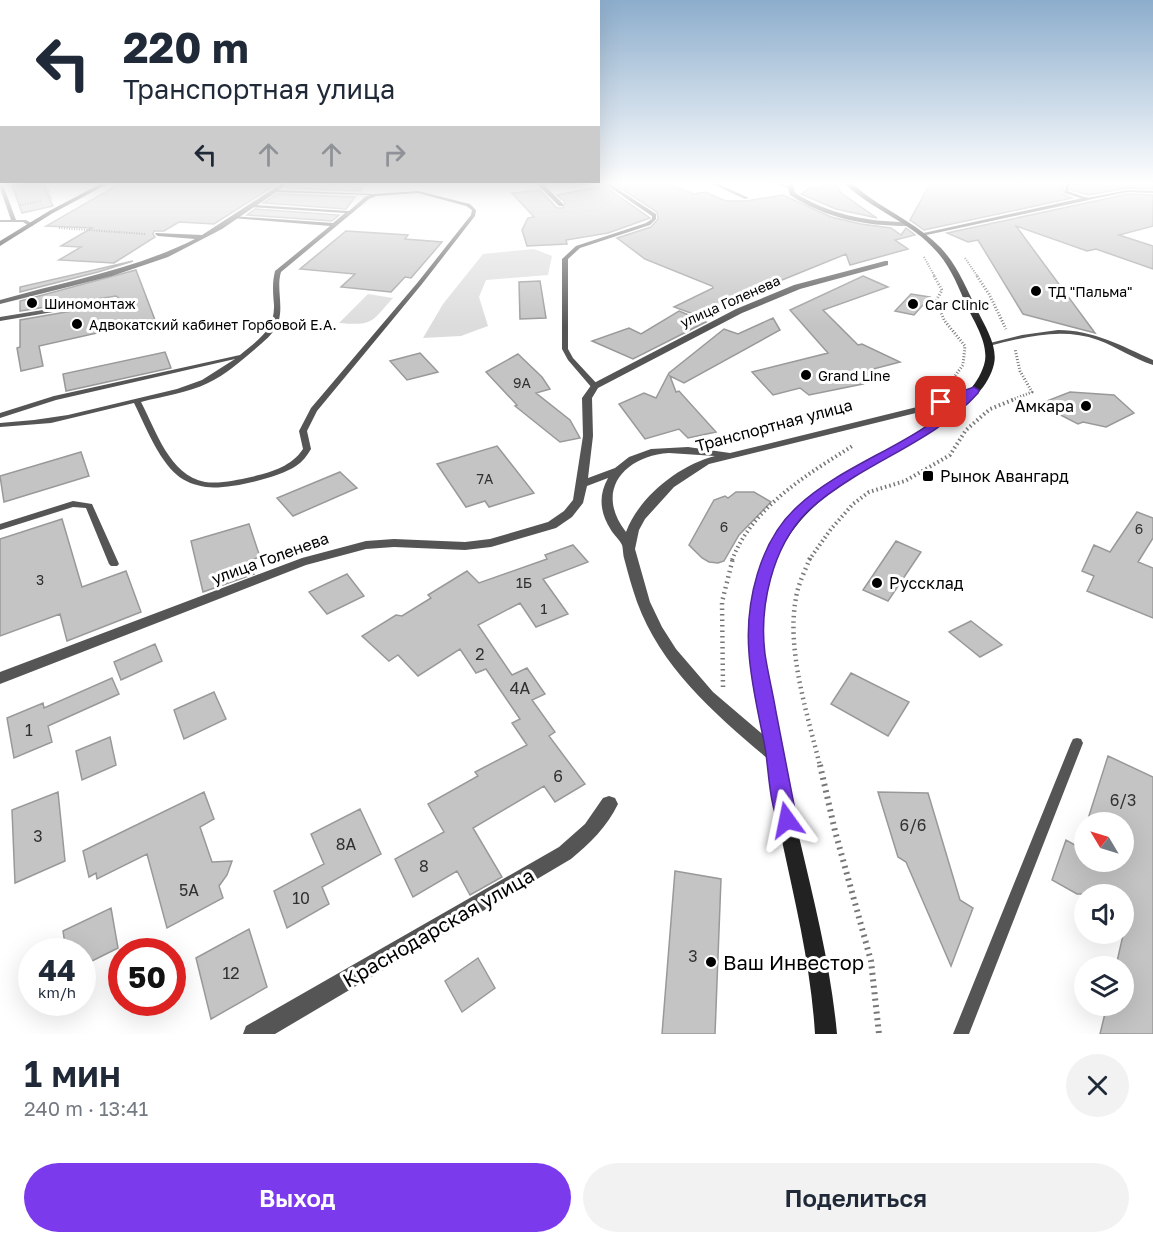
<!DOCTYPE html>
<html lang="ru">
<head>
<meta charset="utf-8">
<style>
  body { margin:0; font-family:"Golos Text",sans-serif; background:#f2f2f3; color:#1f2937; height:100vh; display:flex; flex-direction:column; font-size:22px; white-space:nowrap }
  * { box-sizing:border-box; margin:0 }
  p { font-size:20px; color:#747a83 }
  .icon { flex:none; width:33px; height:33px; fill:none; stroke:currentColor; stroke-width:2; stroke-linecap:round; stroke-linejoin:round }
  .map { position:relative; height:1034px; overflow:hidden }
  .sheet { display:flex; flex-direction:column; background:#fff; flex:1 }
  .sheet>* { flex:none }
  .top-card { position:absolute; left:0px; top:0px; width:600px; height:183px; box-shadow:0 6px 24px #0002; background:#fff; color:#1f2937; overflow:hidden }
  .needle { width:39px; rotate:308deg }
  .buttons { position:absolute; left:1074px; top:812px; display:grid; gap:12px }
  .buttons a { display:grid; place-items:center; width:60px; height:60px; border-radius:50%; background:#fff; box-shadow:0 6px 24px #0002; font-size:30px }
  .speed { position:absolute; left:18px; top:938px; display:flex; gap:12px; font-size:30px; font-weight:700; text-align:center }
  .speed>* { display:grid; place-content:center; width:78px; height:78px; border-radius:50%; background:#fff; box-shadow:0 6px 24px #0002; line-height:1 }
  .speed small { font-size:15px; font-weight:400 }
  .speed .limit { border:9px solid #d22; background:#fff; color:#111 }
  .pin { position:absolute; display:grid; place-items:center; width:51px; height:51px; color:#fff; margin:-26px; border-radius:12px; box-shadow:0 3px 9px #0006 }
  .me { position:absolute; width:66px; margin:-33px; rotate:348deg; stroke-linejoin:round; filter:drop-shadow(0 0 4px #0008) }
  .turn { display:flex; align-items:center; gap:21px; height:126px; padding:0 24px; font-size:27px }
  .turn .icon { width:78px; height:78px; stroke-width:2.5 }
  .turn b { display:block; font-size:42px; line-height:51px }
  .lanes { display:flex; align-items:center; height:57px; padding:0 24px; background:#0003; justify-content:center; gap:30px; direction:ltr }
  .lanes .off { opacity:.35 }
  .round { display:grid; place-items:center; flex:none; width:63px; height:63px; border-radius:32px; background:#f2f2f3 }
  .headline { display:flex; align-items:center; justify-content:space-between; height:102px; padding:0 24px }
  h1 { font-size:36px; font-weight:600; line-height:45px }
  .cta { display:flex; gap:12px; margin-top:auto; padding:12px 24px }
  .cta a { flex:1; height:69px; border-radius:36px; background:#7c3aed; color:#fff; font-size:24px; font-weight:600; line-height:69px; text-align:center }
  .cta a+a { background:#f2f2f3; color:#1f2937 }
  .map>svg:first-child { display:block }
</style>
</head>
<body>
<div class="map">
<svg width="1153" height="1034" viewBox="0 0 1153 1034">
  <rect width="100%" height="100%" fill="#fff"/>
  <path fill="#dcdcdc" d="M534,249L552,256L548,275L486,280L479,297L488,326L461,336L423,338L443,304L483,254Z
    M368,294L393,298C371,322 374,326 339,323Z"/>
  <path fill="#c4c4c4" stroke="#999" stroke-width="1.5" d="M11,182H42L53,206L22,213Z
    M123,182H195L212,186L216,182L278,183L214,224L179,222L164,231H154L153,234L155,237L114,263L59,260L81,247L61,246L92,228L46,226Z
    M308,182H367L360,191L286,188L292,184H305Z
    M626,182H665L694,194L705,192L726,201H746L783,195L831,217L861,224L891,228L901,235L906,228L915,235L895,240L908,249L850,265L846,254L696,315L674,307L713,288L712,286L645,259L617,238L651,227L658,219L657,212L614,184Z
    M826,182H834L841,193L877,218L836,209L801,194L811,187L821,188Z
    M931,182H1065L1062,194L1072,198L924,230L910,220Z
    M1073,182H1107L1116,185L1121,182H1146L1153,186V189L1128,188L1088,195L1071,190Z
    M604,186L650,218L608,233L566,240L567,244L527,246L522,230L528,218L534,217L512,193L540,190L557,208H563L565,202L557,195Z
    M277,194L355,197L346,209L263,203Z
    M1128,194L1153,195V226L1119,235L1153,246V269L1096,249L1087,251L1016,226L1095,333L1023,314L978,240L968,242L947,233Z
    M255,209L339,215L332,221L247,215Z
    M346,231L408,235L405,239L442,242L411,278L405,277L391,292L341,287L355,274L300,269Z
    M133,261L98,272L20,292V287Z
    M136,270L155,320L39,346L43,366L21,371L17,348L20,347V320L118,303L120,299L116,296L20,311V301Z
    M863,276L888,287L823,310L858,345L862,344L900,362L873,369L882,375L863,384L809,395L800,388L773,395L752,372L828,353L790,310Z
    M540,281L546,318L520,319L519,282Z
    M911,294L930,297L914,315L895,311Z
    M679,311L706,322L633,359L592,341L629,328L641,334Z
    M773,318L780,330L684,383L670,376L676,392L679,391L716,432L688,438L679,429L645,439L619,404L644,393L656,398L669,373L724,329L738,334Z
    M165,352L171,368L66,391L63,374Z
    M420,353L438,372L407,380L390,361Z
    M518,354L542,377L550,389L536,393L570,420L580,438L560,442L515,406L517,405L486,372Z
    M1070,392L1114,395L1134,413L1106,427L1083,422L1078,424L1039,404Z
    M497,446L534,493L489,507L485,501L466,507L437,464Z
    M81,452L89,476L4,502L0,476Z
    M340,472L357,488L293,516L277,498Z
    M736,492H754L771,502L739,535L724,561L718,563L709,562L702,558L689,545L714,500L725,496L728,498Z
    M1137,512L1153,518V538L1138,562L1153,568V618L1087,591L1094,576L1082,571L1094,545L1110,552Z
    M62,519L82,587L126,571L141,612L67,641L60,614L0,636V539Z
    M249,524L260,557L248,561L254,574L203,592L191,541Z
    M896,541L921,552L888,601L863,590Z
    M573,545L588,562L543,579L568,614L536,627L520,603L478,625L512,675L527,668L545,694L532,700L555,732L549,736L585,784L555,802L544,786L473,828L502,877L470,895L457,871L413,897L395,859L444,832L428,804L478,776L475,772L527,745L512,723L520,719L486,669L476,673L460,649L418,676L398,655L389,661L362,636L396,615L402,616L431,598L428,595L467,571L479,583L547,559L545,555Z
    M347,574L364,596L327,614L309,592Z
    M971,621L1002,645L980,657L949,632Z
    M155,644L162,661L121,680L114,662Z
    M851,673L909,702L888,736L831,704Z
    M112,678L119,694L48,726L52,742L14,758L7,718L43,703L44,708Z
    M214,692L226,719L184,739L174,710Z
    M110,737L116,765L82,780L76,751Z
    M1108,756L1153,777V1034H1100L1107,1005H1124V966H1116L1126,922L1124,920V894H1077L1052,880L1066,840L1084,850V861H1124V822H1087Z
    M58,792L65,861L15,883L12,810Z
    M204,792L214,819L200,827L212,862L232,861L227,875L219,886L223,898L167,928L147,854L97,879L96,873L89,877L83,851Z
    M878,792L928,793L960,900L973,908L951,966L906,862L898,857Z
    M360,809L381,854L322,887L329,904L287,928L274,891L324,864L311,834Z
    M675,871L721,879L715,1034H662Z
    M111,908L118,948L82,966V951H66L63,931Z
    M249,929L267,987L211,1019L196,958Z
    M478,958L495,988L462,1012L445,981Z"/>
  <g fill="none" stroke-linecap="round" stroke-linejoin="round">
    <path stroke="#777" stroke-width="2" stroke-dasharray="1 1.5" stroke-linecap="butt" d="M44,182L52,199
      M20,205L42,201
      M59,228L146,234
      M924,257L935,277
      M965,258L978,277"/>
    <path stroke="#777" stroke-width="3" stroke-dasharray="1 2" stroke-linecap="butt" d="M934,276L942,290L936,301L944,320L965,346L963,365L949,384
      M977,276L989,294L1006,329
      M1012,400L1032,392L1020,371L1015,349"/>
    <path stroke="#777" stroke-width="4" stroke-dasharray="1.5 3" stroke-linecap="butt" d="M732,560C753,506 808,474 854,445
      M809,560L831,529L853,504L869,492L905,481L950,455L966,430L990,409L1015,399"/>
    <path stroke="#777" stroke-width="4.5" stroke-dasharray="1.5 4" stroke-linecap="butt" d="M810,558C805,571 798,584 796,598C786,650 808,716 820,766
      M723,687L722,602L733,558"/>
    <path stroke="#777" stroke-width="6" stroke-dasharray="2 4.5" stroke-linecap="butt" d="M820,765L835,831L871,961L879,1034"/>
    <path fill="#555" fill-rule="evenodd" d="M0,182H2L16,220H26L33,224V226H29L23,222H0V220H11L0,188Z
      M197,182H213L214,183L212,184Z
      M602,182H607L656,214V219L650,225L580,248L568,259V349L573,358L599,386L595,388H592L568,360L562,349V259L576,246L646,223L652,219V216Z
      M708,182H714L749,198L745,199Z
      M767,182H774L791,187L789,188Z
      M1067,182H1071L1068,191L1087,198L1128,190L1153,191V193L1128,192L1087,200L1064,193Z
      M1148,182H1153V184Z
      M275,190L374,194L418,191L470,204L476,210L475,216L422,284L317,411L307,431L311,449C307,456 302,462 296,466C278,478 227,490 206,487C195,485 185,482 177,475C158,459 145,425 134,403L51,423L0,427V423L34,420L68,415L177,389L202,380L235,359L56,400L0,418V413L54,396L240,355C258,340 275,330 274,305C273,293 272,283 275,271L330,226L233,218H231V216L333,223L345,213L252,207L250,206L252,205L349,211L365,197L370,195L273,192ZM418,193L466,206L472,210L471,215L418,282L311,408L299,431L303,449C291,467 271,472 251,477C237,480 220,484 205,482C169,475 156,430 141,402C163,396 188,393 208,383C225,375 240,362 254,350C263,342 274,334 278,323C284,306 276,288 281,272L369,199L376,196Z
      M116,298L118,299V301L0,321V317Z
      M1058,330C1093,330 1122,346 1153,360V365C1134,359 1117,347 1098,340C1062,327 1025,337 989,346L986,344L1022,335Z
      M73,501L92,504L119,564L117,566H111L109,564L86,508L73,507L0,530V524Z
      M1077,738L1081,739L1083,743L969,1034H953L1071,743L1073,739Z"/>
    <path fill="#555" fill-rule="evenodd" d="M284,182H291L222,229L168,257L112,276L0,304V300C66,281 133,270 195,239L158,236L155,234L156,233L202,235Z
      M535,182H561L544,185L563,204V206H559Z
      M599,182H607L604,184Z
      M786,182H792L795,193C829,214 867,222 907,222L910,224L907,226C865,226 826,218 790,195Z
      M1087,197L1089,200L922,236L919,234Z
      M885,261H888V265L800,289L742,313L598,388L592,398L593,436L588,478L615,468L629,457L651,449L688,447L730,453L917,407L971,388L974,387L979,390L924,411L709,464L674,487L645,519L639,530L635,549L650,602L662,627L676,649L713,692L780,749L782,754L780,759L774,761L768,759C716,715 661,668 637,602C632,588 628,573 624,558C623,554 623,548 622,545C620,540 614,535 611,530C600,513 598,496 608,478L587,486L583,503L572,517L556,528L491,547L465,550L394,547L366,549L306,565L0,684V672L302,558L366,541L394,539L465,542L490,539L548,522L564,511L573,500L583,436L582,398L592,384L736,309L794,285ZM669,453L715,456C679,465 639,497 626,532C594,491 624,456 669,453Z
      M609,796L615,798L618,804C607,827 590,843 571,859L275,1034H243L246,1026L559,847L585,824L603,798Z"/>
    <path fill="#222" fill-rule="evenodd" d="M104,182H111L53,213L0,246V241L49,211Z
      M843,182C845,182 847,182 848,182C855,184 863,193 869,197C893,214 920,226 941,248C957,265 967,289 977,310C985,326 998,346 994,364C989,386 970,403 953,416C874,476 779,490 765,606C760,647 770,688 777,729C784,766 791,804 800,841C815,905 831,968 837,1034H815C811,968 796,906 782,841C774,805 768,767 762,730C755,686 745,642 753,597C772,487 865,472 942,415C959,402 977,387 984,365C990,346 975,323 967,307C959,288 951,268 938,253C912,222 871,210 843,182Z"/>
  </g>
  <linearGradient id="sky" x2="0" y2="1"><stop stop-color="#8cadcc"/><stop offset="0.56" stop-color="#fff"/><stop offset="1" stop-color="#fff" stop-opacity="0"/></linearGradient>
  <rect width="1153" height="327" fill="url(#sky)"/>
  <path fill="#7c3aed" stroke="#51269a" stroke-width="1.5" d="M974,387L979,390L978,393C944,431 896,451 854,477C838,487 819,500 806,513C772,548 759,607 765,654C768,674 773,693 776,712C783,748 790,784 797,820L794,827L787,830L780,827C769,803 769,772 765,747C759,716 751,684 749,653C745,603 759,541 798,506C844,463 918,443 960,399L941,405L935,402L937,400Z"/>
  <g fill="#000" stroke="#fff" stroke-width="2">
    <circle cx="1036" cy="291" r="6"/>
    <circle cx="32" cy="303" r="6"/>
    <circle cx="913" cy="304" r="6"/>
    <circle cx="77" cy="324" r="6"/>
    <circle cx="806" cy="375" r="6"/>
    <circle cx="1086" cy="406" r="6"/>
    <rect x="922" y="470" width="12" height="12" rx="3"/>
    <circle cx="877" cy="583" r="6"/>
    <circle cx="711" cy="962" r="6"/>
  </g>
  <g text-anchor="middle" dominant-baseline="central" stroke-width="6" stroke-linejoin="round" paint-order="stroke">
    <g font-size="14" fill="#000" stroke="#fff" text-anchor="start">
      <text x="1048" y="291">ТД "Пальма"</text>
      <text x="44" y="303">Шиномонтаж</text>
      <text x="925" y="304">Car Clinic</text>
      <text x="89" y="324">Адвокатский кабинет Горбовой Е.А.</text>
      <text x="818" y="375">Grand Line</text>
    </g>
    <g font-size="14" fill="#000" stroke="#fff">
      <text transform="translate(730 301) rotate(-24)">улица Голенева</text>
    </g>
    <g font-size="14" fill="#313131">
      <text x="522" y="382">9А</text>
      <text x="485" y="478">7А</text>
      <text x="724" y="526">6</text>
      <text x="1139" y="528">6</text>
      <text x="40" y="579">3</text>
      <text x="524" y="582">1Б</text>
      <text x="544" y="608">1</text>
    </g>
    <g font-size="16" fill="#000" stroke="#fff" text-anchor="start">
      <text x="1074" y="406" text-anchor="end">Амкара</text>
      <text x="940" y="476">Рынок Авангард</text>
      <text x="889" y="583">Руссклад</text>
    </g>
    <g font-size="16" fill="#000" stroke="#fff">
      <text transform="translate(774 425) rotate(-15)">Транспортная улица</text>
      <text transform="translate(270 558) rotate(-20)">улица Голенева</text>
    </g>
    <g font-size="16" fill="#313131">
      <text x="480" y="654">2</text>
      <text x="520" y="688">4А</text>
      <text x="29" y="730">1</text>
      <text x="558" y="776">6</text>
      <text x="1123" y="800">6/3</text>
      <text x="913" y="825">6/6</text>
      <text x="38" y="836">3</text>
      <text x="346" y="844">8А</text>
      <text x="424" y="866">8</text>
      <text x="189" y="890">5А</text>
      <text x="301" y="898">10</text>
      <text x="693" y="956">3</text>
      <text x="231" y="973">12</text>
    </g>
    <g font-size="20" fill="#000" stroke="#fff">
      <text transform="translate(438 927) rotate(-30)">Краснодарская улица</text>
    </g>
    <g font-size="20" fill="#000" stroke="#fff" text-anchor="start">
      <text x="723" y="962">Ваш Инвестор</text>
    </g>
  </g>
</svg>
<div class="buttons">
<a><svg class="needle" viewBox="-14 -14 28 28"><path d="M0-13l5 13h-10z" fill="#e53935"/><path d="M0 13l5-13h-10z" fill="#747a83"/></svg></a>
<a><svg class="icon" aria-label="sound" viewBox="0 0 24 24"><path d="M4 9h4l5-4v14l-5-4H4zM17 9q2 3 0 6"/></svg></a>
<a><svg class="icon" aria-label="layers" viewBox="0 0 24 24"><path d="M12 4l9 5-9 5-9-5zM3 14l9 5 9-5"/></svg></a>
</div>
<div class="speed"><div>44<small>km/h</small></div><div class="limit">50</div></div>
<div class="pin" style="left:941px;top:402px;background:#d93025"><svg class="icon" aria-label="arrive" viewBox="0 0 24 24"><path d="M6 21V4h12l-3 4 3 4H6"/></svg></div>
<svg class="me" style="left:787px;top:820px" viewBox="-20 -20 40 40"><path d="M0-17L14 15 0 8-14 15z" fill="#7c3aed" stroke="#fff" stroke-width="4"/></svg>
<div class="top-card">
<div class="turn"><svg class="icon" aria-label="left" viewBox="0 0 24 24"><path d="M17 20v-9H6M10 6l-5 5 5 5"/></svg><div><b>220 m</b>Транспортная улица</div></div>
<div class="lanes"><svg class="icon" aria-label="left" viewBox="0 0 24 24"><path d="M17 20v-9H6M10 6l-5 5 5 5"/></svg><svg class="icon off" aria-label="ahead" viewBox="0 0 24 24"><path d="M12 20V5M6 11l6-6 6 6"/></svg><svg class="icon off" aria-label="ahead" viewBox="0 0 24 24"><path d="M12 20V5M6 11l6-6 6 6"/></svg><svg class="icon off" aria-label="right" viewBox="0 0 24 24"><path d="M7 20v-9h11M14 6l5 5-5 5"/></svg></div>
</div>
</div>
<section class="sheet">
<div class="headline"><div><h1>1 мин</h1><p>240 m · 13:41</p></div><a class="round"><svg class="icon" aria-label="close" viewBox="0 0 24 24"><path d="M6 6l12 12M18 6L6 18"/></svg></a></div>
<div class="cta"><a>Выход</a><a>Поделиться</a></div>
</section>
</body>
</html>
